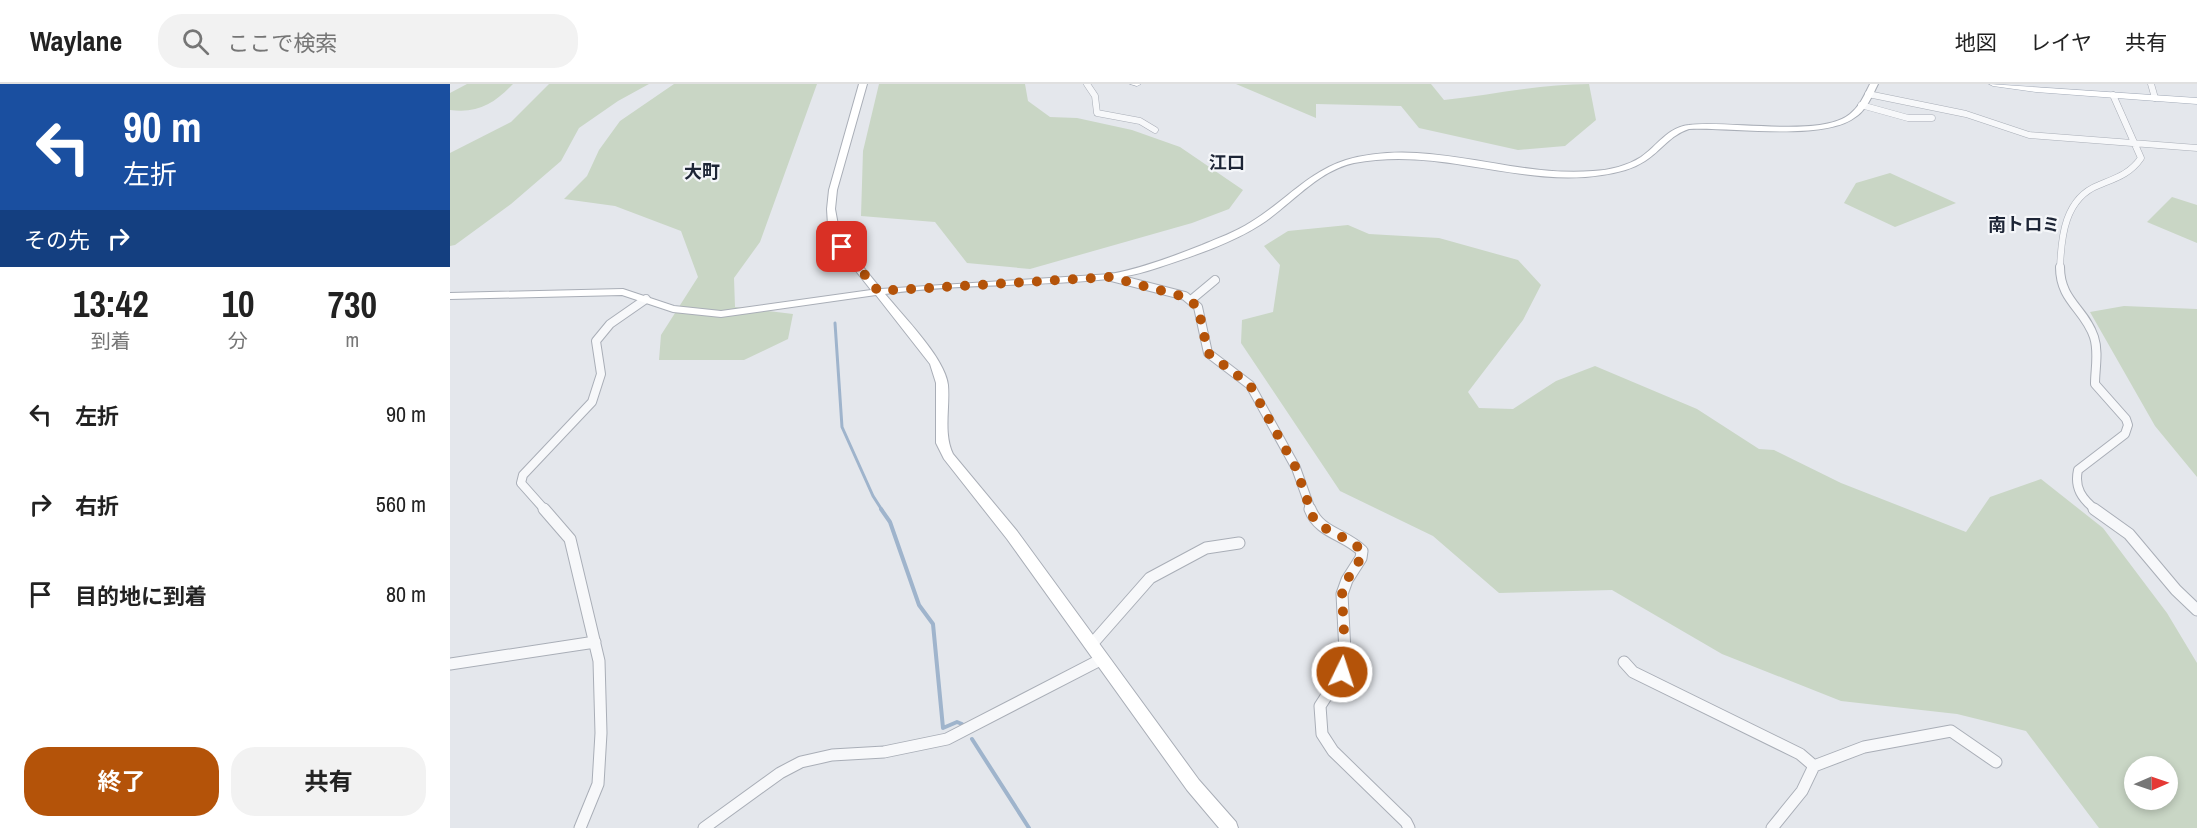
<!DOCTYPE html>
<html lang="ja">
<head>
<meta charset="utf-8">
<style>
  body { margin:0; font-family:"Archivo Narrow","Noto Sans JP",sans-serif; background:#f2f2f2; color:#222; height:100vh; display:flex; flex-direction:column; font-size:22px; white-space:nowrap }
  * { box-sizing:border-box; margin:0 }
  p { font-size:20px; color:#767676 }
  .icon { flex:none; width:33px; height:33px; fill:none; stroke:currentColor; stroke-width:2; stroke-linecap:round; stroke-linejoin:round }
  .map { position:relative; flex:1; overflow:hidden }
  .drawer { display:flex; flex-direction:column; background:#fff; width:450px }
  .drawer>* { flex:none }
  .banner { background:#1a4fa0; color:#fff; overflow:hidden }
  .needle { width:39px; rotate:88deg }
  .tools { position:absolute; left:1674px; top:672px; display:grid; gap:12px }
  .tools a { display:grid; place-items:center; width:54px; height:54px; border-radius:50%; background:#fff; box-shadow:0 3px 9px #0003; font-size:30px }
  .pin { position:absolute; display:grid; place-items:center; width:51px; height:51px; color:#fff; margin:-26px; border-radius:12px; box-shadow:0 3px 9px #0006 }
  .me { position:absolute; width:66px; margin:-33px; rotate:4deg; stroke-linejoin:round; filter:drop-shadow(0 0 4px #0008) }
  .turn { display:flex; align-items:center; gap:21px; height:126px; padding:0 24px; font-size:27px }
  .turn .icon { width:78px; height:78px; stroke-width:2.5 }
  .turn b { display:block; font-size:42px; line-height:51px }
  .then { display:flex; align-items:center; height:57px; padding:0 24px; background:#0003; gap:12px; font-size:22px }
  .eta { display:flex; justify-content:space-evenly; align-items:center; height:102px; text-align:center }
  .eta b { font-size:36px; font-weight:700; line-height:42px }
  .cta { display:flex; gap:12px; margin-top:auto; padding:12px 24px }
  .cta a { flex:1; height:69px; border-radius:24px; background:#b45309; color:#fff; font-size:24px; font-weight:700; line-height:69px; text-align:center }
  .cta a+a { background:#f2f2f2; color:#222 }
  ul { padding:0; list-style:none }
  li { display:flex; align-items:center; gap:18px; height:90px; padding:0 24px }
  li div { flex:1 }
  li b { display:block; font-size:22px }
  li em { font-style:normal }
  header { display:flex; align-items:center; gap:36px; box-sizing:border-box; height:84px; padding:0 30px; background:#fff; border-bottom:2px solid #e0e0e0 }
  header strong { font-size:28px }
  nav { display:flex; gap:33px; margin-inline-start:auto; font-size:21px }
  .search { width:420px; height:54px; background:#f2f2f2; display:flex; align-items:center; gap:15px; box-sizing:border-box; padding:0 21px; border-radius:24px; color:#767676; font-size:22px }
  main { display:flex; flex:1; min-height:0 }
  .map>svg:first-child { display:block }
</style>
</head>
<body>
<header>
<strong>Waylane</strong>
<div class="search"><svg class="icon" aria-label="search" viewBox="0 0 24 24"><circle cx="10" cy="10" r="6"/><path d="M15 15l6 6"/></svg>ここで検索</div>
<nav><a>地図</a><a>レイヤ</a><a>共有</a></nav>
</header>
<main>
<section class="drawer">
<div class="banner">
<div class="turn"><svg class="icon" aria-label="left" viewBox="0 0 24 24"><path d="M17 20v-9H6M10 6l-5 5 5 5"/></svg><div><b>90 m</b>左折</div></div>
<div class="then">その先<svg class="icon" aria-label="right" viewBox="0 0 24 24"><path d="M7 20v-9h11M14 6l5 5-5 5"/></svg></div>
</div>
<div class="eta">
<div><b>13:42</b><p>到着</p></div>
<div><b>10</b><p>分</p></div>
<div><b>730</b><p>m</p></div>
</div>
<ul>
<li><svg class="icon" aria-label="left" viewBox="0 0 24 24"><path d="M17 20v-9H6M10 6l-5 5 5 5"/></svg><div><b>左折</b></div><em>90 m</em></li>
<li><svg class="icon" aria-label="right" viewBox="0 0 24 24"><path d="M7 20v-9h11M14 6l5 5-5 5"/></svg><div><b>右折</b></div><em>560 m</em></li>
<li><svg class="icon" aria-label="arrive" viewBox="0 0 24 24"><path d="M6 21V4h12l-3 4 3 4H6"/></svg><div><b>目的地に到着</b></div><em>80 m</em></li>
</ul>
<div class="cta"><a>終了</a><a>共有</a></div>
</section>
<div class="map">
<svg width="1747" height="744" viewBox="0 0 1747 744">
  <rect width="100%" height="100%" fill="#e4e7ec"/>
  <path fill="#c9d6c5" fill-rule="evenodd" d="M17,0H63C45,19 28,30 0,26V9Z
    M99,0H199L168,17L129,44L111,77L61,120L5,161L0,162V69L61,38Z
    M224,0H367L310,158L284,194L285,223L343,230L338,255L294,276H209L211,251L248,193L231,147L165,122L114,115L137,92L149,66L170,37Z
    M429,0H575L578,17L600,33L627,34L682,46L730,63L793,106L779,125L742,139L580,185L517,179L485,138L411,132L413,67Z
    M786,0H981L994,16C1042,11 1090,0 1139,0L1146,36L1115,62L1068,66L969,44L951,22L866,20V34Z
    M1440,89L1506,119L1445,143L1394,119L1406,99Z
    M1722,113L1747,121V159L1697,138Z
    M898,141L919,150L989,154L1068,176L1091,201L1073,236L1018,308L1029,324L1063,325L1106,297L1145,282L1247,325L1309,365L1324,366L1391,399L1516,448L1540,413L1591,395L1653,444L1717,529L1747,579V744H1649L1576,647L1507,630L1391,617L1272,570L1162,506L1049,509L983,452L890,407L791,259L792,236L823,228L830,181L814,162L838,147ZM1684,682H1718V716H1684Z
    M1674,222L1747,225V393L1705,342L1640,228Z"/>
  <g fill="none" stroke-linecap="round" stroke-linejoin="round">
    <path stroke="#9fb4cc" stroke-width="3" d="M385,239L392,343L423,412L432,426"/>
    <path stroke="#9fb4cc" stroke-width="4" d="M431,425L440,438L469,521L483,540L493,644L507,638L512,640
      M522,655L579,744"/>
    <g stroke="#a9aeb7" stroke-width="7">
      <path id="street-far2" d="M637,0L645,12L647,29L690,37L705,46
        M1701,0L1705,14
        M1418,10L1516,30L1579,51L1747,64
        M1411,21L1458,34H1482
        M1610,185C1611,152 1615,114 1649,101C1666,94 1680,90 1691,74L1663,11"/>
    </g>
    <g stroke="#a9aeb7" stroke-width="10">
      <path id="street-far1" d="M1610,183C1610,217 1635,225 1644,253C1649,268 1645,285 1645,300L1676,335L1678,341L1675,350L1628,386C1624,404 1632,415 1646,426
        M661,193L735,212L748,223L758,269L800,301L846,384L861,426
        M741,216L765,196
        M95,426L71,399L73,391L142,318L151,290L146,257L160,240L196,215"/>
    </g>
    <g stroke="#a9aeb7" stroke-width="13">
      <path id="street" d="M94,425L120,455L149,577L151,649L148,700L130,744
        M860,425C869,449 895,450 912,467L911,474L897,496L892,510L895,568L892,588L870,622L872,650L883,667L956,738L959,744
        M1644,425L1679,450L1726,506L1747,526
        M642,560L700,494L756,464L789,459
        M1174,578L1183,588L1350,670L1364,682
        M0,580L145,558
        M254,744L330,689L351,678L382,671L434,668L497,655L652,575
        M1322,744L1352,707L1364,682L1414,663L1501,647L1546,678"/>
    </g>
    <g stroke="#a9aeb7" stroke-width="2">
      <path id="secondary" d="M409,0H417L387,106L385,125L388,141L396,162L431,205L661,190C692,184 722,173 752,161C768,154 786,148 801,138C833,119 858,88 896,76C977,52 1061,94 1143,87C1160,86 1177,82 1191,73C1207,62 1218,43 1239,41C1278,36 1371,54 1400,30C1410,22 1415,10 1420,0H1428C1422,12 1416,27 1404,34C1372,57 1280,43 1239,45C1220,51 1211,67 1195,77C1183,85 1167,89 1152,91C1070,104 991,62 904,79C867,87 841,121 810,141C780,160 743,172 710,183C673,196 641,197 603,199C547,202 490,202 435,210C453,232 495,274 498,301C500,324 493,349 503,370L567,447L749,696L786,738L788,744H769L737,706L557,455L494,375L486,359V299L480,280L426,211L271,233L223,228L172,211L0,215V209L173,205L224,222L271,227L421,206L387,163L378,141L377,125L379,106Z"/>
    </g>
    <g stroke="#a3abb8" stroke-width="1">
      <path id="primary" d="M680,0H691L687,2Z
        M1539,0L1747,14V20L1586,8L1543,2Z"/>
    </g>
    <use href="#street-far2" stroke="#f7f8fa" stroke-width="6"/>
    <use href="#street-far1" stroke="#f7f8fa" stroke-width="8"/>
    <use href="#street" stroke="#f7f8fa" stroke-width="11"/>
    <use href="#secondary" fill="#fff" fill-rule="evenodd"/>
    <use href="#primary" fill="#fff" fill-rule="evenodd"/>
  </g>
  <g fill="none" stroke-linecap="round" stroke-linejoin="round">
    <path stroke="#b45309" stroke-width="10" stroke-dasharray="0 18" d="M392,163L428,207L660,193L735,213L748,223L758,269L800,301L846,384L864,436C878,449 899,453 912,467L911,474L897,496L892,510L895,568L892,588"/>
  </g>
  <g text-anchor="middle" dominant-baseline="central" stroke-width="4.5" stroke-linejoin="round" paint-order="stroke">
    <g font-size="18" font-weight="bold" fill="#1d2536" stroke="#f4f6f9">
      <text x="777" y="78">江口</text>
      <text x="252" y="87">大町</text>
      <text x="1574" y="140">南トロミ</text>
    </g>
  </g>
</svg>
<div class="tools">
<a><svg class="needle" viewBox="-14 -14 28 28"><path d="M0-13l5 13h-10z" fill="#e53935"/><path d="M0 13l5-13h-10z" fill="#767676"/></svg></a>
</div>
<div class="pin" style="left:392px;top:163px;background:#d93025"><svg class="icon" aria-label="arrive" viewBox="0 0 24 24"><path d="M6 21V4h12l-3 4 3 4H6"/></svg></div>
<svg class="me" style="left:892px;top:588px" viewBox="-20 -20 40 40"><circle r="17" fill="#b45309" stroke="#fff" stroke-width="3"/><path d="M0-11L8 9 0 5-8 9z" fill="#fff"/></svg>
</div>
</main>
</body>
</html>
